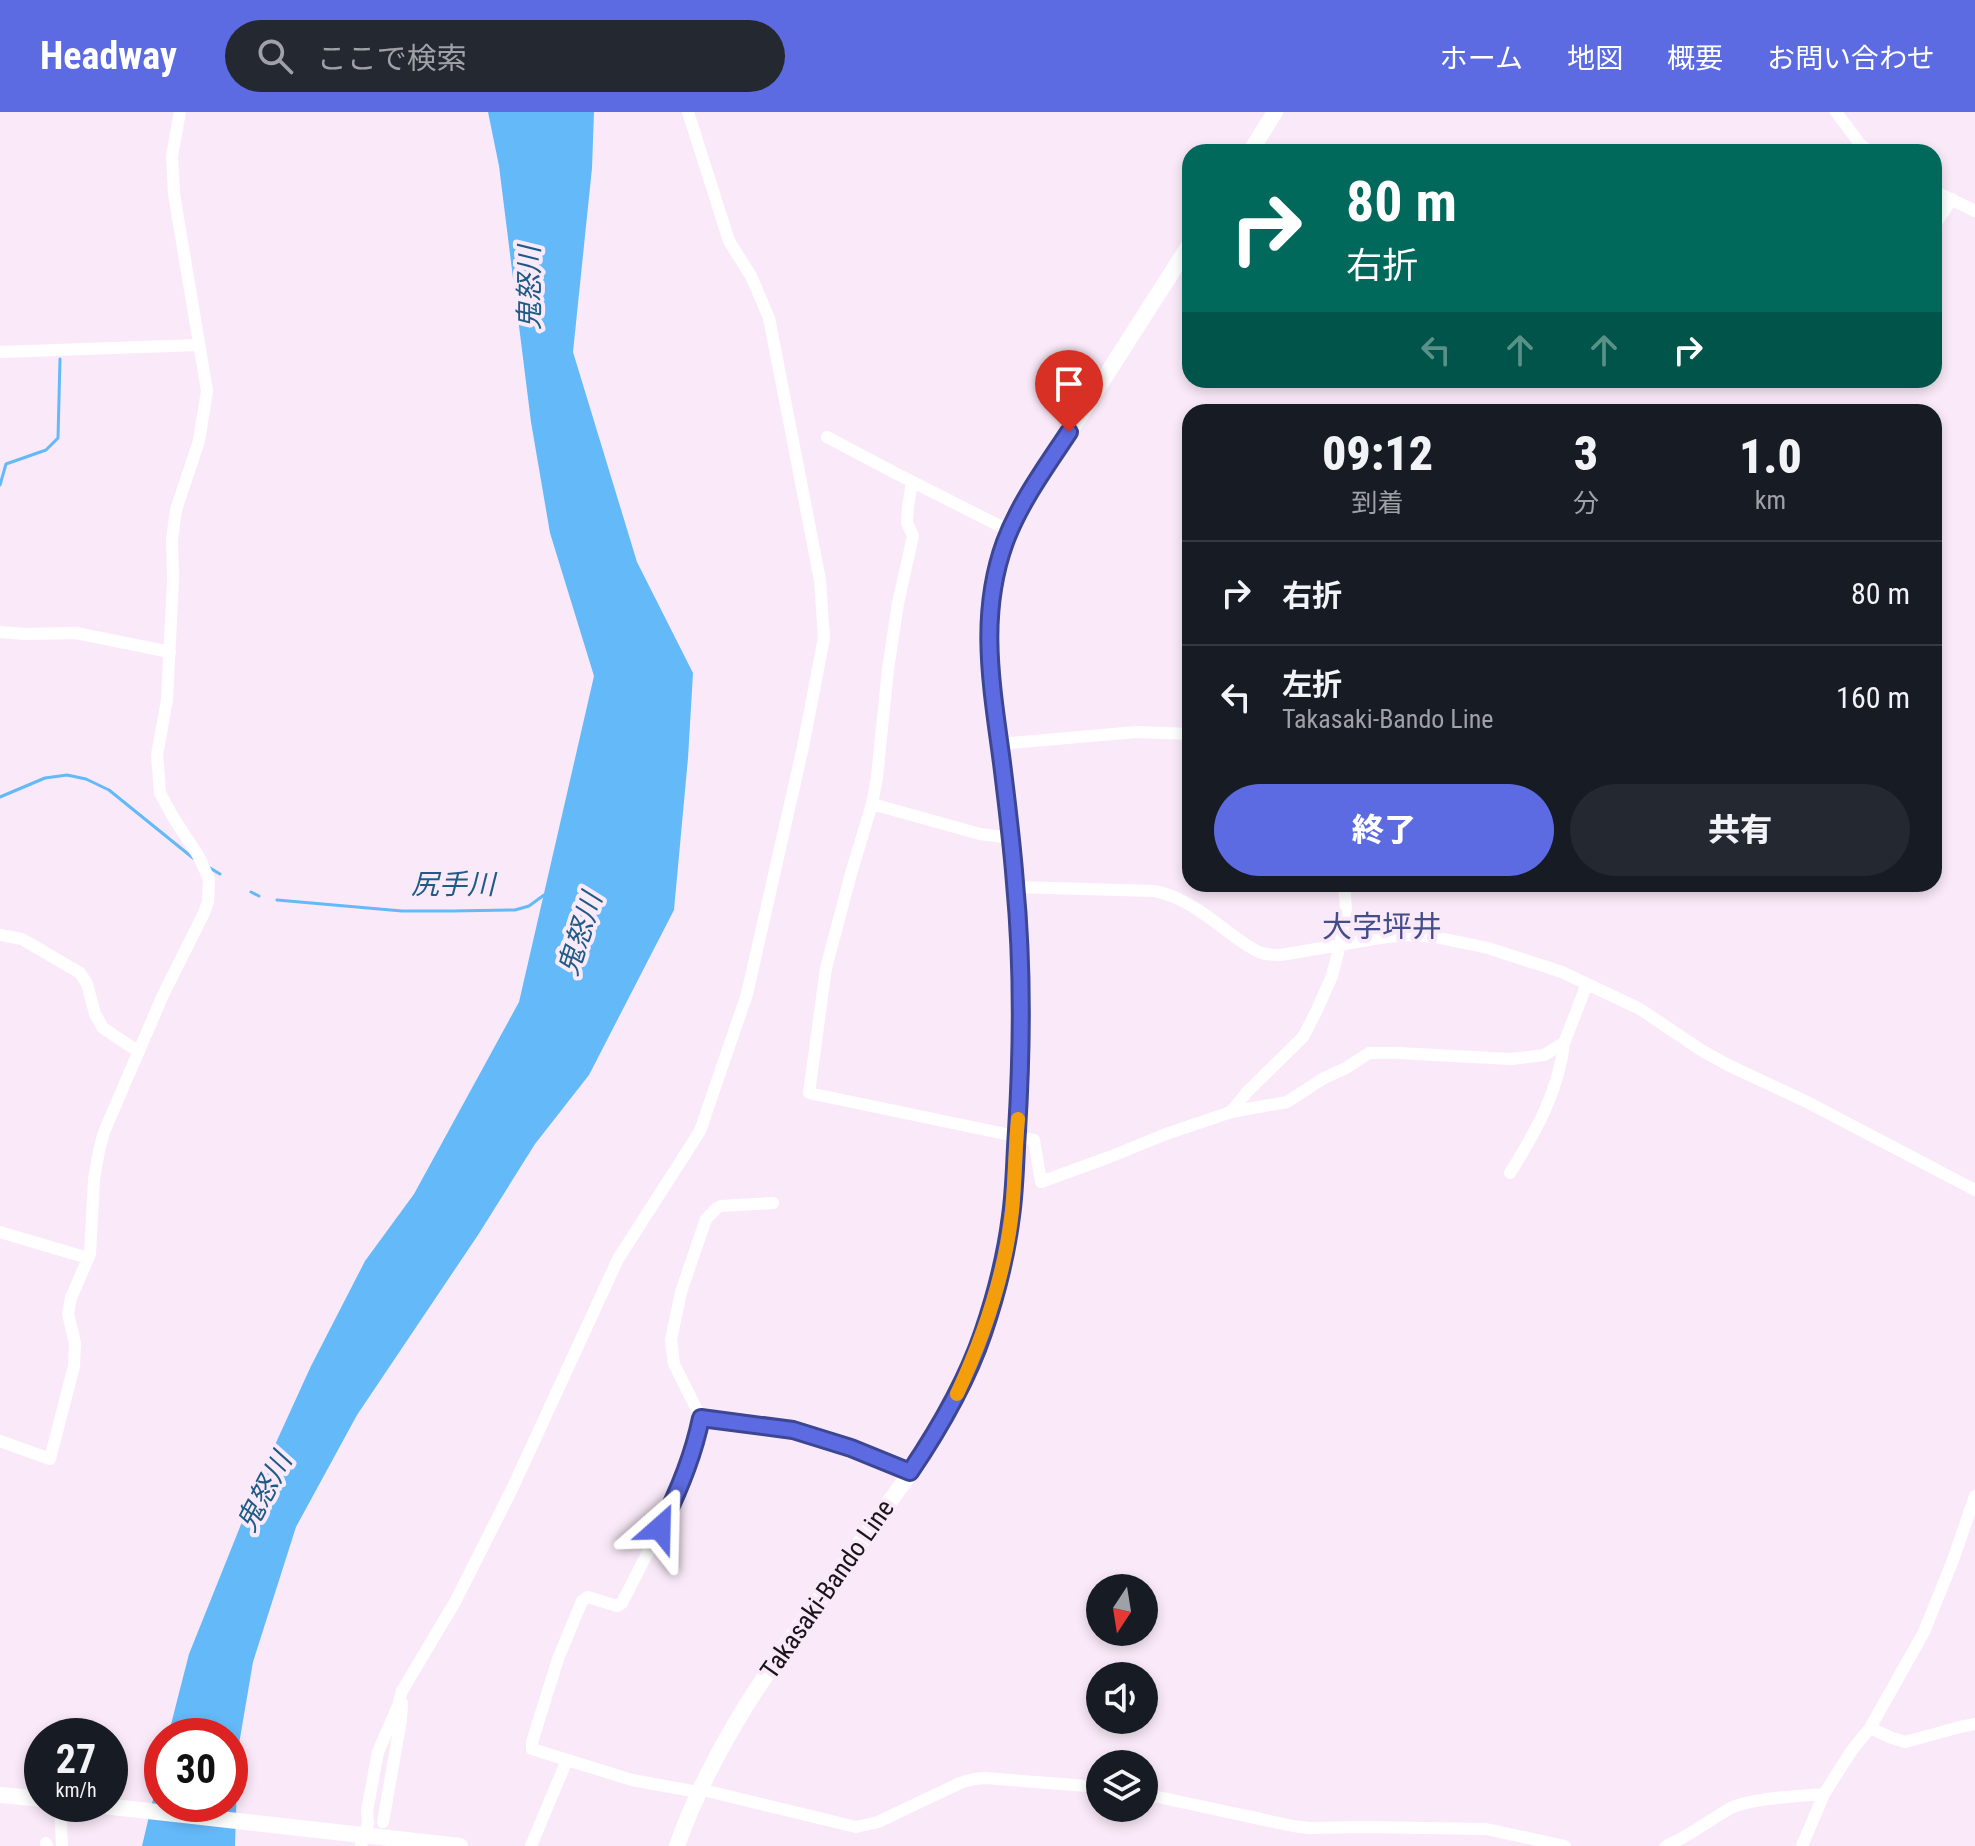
<!DOCTYPE html>
<html lang="ja">
<head>
<meta charset="utf-8">
<style>
  body { margin:0; font-family:"Roboto Condensed","Noto Sans JP",sans-serif; background:#242831; color:#f1f3f6; height:100vh; display:flex; flex-direction:column; font-size:30px; white-space:nowrap }
  * { box-sizing:border-box; margin:0 }
  p { font-size:26px; color:#9ea1a6 }
  .icon { flex:none; width:44px; height:44px; fill:none; stroke:currentColor; stroke-width:2; stroke-linecap:round; stroke-linejoin:round }
  .map { position:relative; flex:1; overflow:hidden }
  .side { position:absolute; left:1182px; top:292px; width:760px; height:488px; display:flex; flex-direction:column; background:#171b24; border-radius:24px; box-shadow:0 4px 12px #0003 }
  .side>* { flex:none }
  .top-card { position:absolute; left:1182px; top:32px; width:760px; height:244px; border-radius:24px; box-shadow:0 4px 12px #0003; background:#00695c; color:#fff; overflow:hidden }
  .needle { width:52px; rotate:192deg }
  .fabs { position:absolute; left:1086px; top:1462px; display:grid; gap:16px }
  .fabs a { display:grid; place-items:center; width:72px; height:72px; border-radius:50%; background:#171b24; box-shadow:0 4px 12px #0003; font-size:40px }
  .speed { position:absolute; left:24px; top:1606px; display:flex; gap:16px; font-size:40px; font-weight:700; text-align:center }
  .speed>* { display:grid; place-content:center; width:104px; height:104px; border-radius:50%; background:#171b24; box-shadow:0 4px 12px #0003; line-height:1 }
  .speed small { font-size:20px; font-weight:400 }
  .speed .limit { border:12px solid #d22; background:#fff; color:#111 }
  .pin { position:absolute; display:grid; place-items:center; width:68px; height:68px; color:#fff; margin:-82px -34px; border-radius:50% 50% 50% 0; rotate:-45deg; box-shadow:0 0 8px #0007 }
  .pin .icon { rotate:45deg }
  .me { position:absolute; width:88px; margin:-44px; rotate:25deg; stroke-linejoin:round; filter:drop-shadow(0 0 6px #0008) }
  .turn { display:flex; align-items:center; gap:28px; height:168px; padding:0 32px; font-size:36px }
  .turn .icon { width:104px; height:104px; stroke-width:2.5 }
  .turn b { display:block; font-size:56px; line-height:68px }
  .lanes { display:flex; align-items:center; height:76px; padding:0 32px; background:#0003; justify-content:center; gap:40px; direction:ltr }
  .lanes .off { opacity:.35 }
  .eta { display:flex; justify-content:space-evenly; align-items:center; height:136px; text-align:center }
  .eta b { font-size:48px; font-weight:800; line-height:56px }
  .cta { display:flex; gap:16px; margin-top:auto; padding:16px 32px }
  .cta a { flex:1; height:92px; border-radius:48px; background:#5d6be2; color:#fff; font-size:32px; font-weight:800; line-height:92px; text-align:center }
  .cta a+a { background:#242831; color:#f1f3f6 }
  ul { padding:0; list-style:none }
  li { display:flex; align-items:center; gap:24px; height:104px; padding:0 32px; border-top:2px solid #363941 }
  li div { flex:1 }
  li b { display:block; font-size:30px }
  li em { font-style:normal }
  header { display:flex; align-items:center; gap:48px; box-sizing:border-box; height:112px; padding:0 40px; background:#5d6be2; color:#fff }
  header strong { font-size:38px }
  nav { display:flex; gap:44px; margin-inline-start:auto; font-size:28px }
  .search { width:560px; height:72px; background:#242831; display:flex; align-items:center; gap:20px; box-sizing:border-box; padding:0 28px; border-radius:44px; color:#9ea1a6; font-size:30px }
  .map>svg:first-child { display:block }
</style>
</head>
<body>
<header>
<strong>Headway</strong>
<div class="search"><svg class="icon" aria-label="search" viewBox="0 0 24 24"><circle cx="10" cy="10" r="6"/><path d="M15 15l6 6"/></svg>ここで検索</div>
<nav><a>ホーム</a><a>地図</a><a>概要</a><a>お問い合わせ</a></nav>
</header>
<div class="map">
<svg width="1975" height="1734" viewBox="0 0 1975 1734">
  <rect width="100%" height="100%" fill="#faeaf9"/>
  <path fill="#64b9f9" d="M488,0H594L592,56L573,240L637,450L693,561L688,646L674,798L589,963L535,1032L478,1123L357,1303L296,1415L253,1550L238,1638L235,1734H142L162,1649V1692H230V1624H168L189,1542L258,1370L311,1254L365,1149L414,1082L519,890L594,564L550,421L531,310L499,54Z"/>
  <g fill="none" stroke-linecap="round" stroke-linejoin="round">
    <path stroke="#64b9f9" stroke-width="3" d="M0,373L6,352L46,338L58,326L60,247
      M0,685L45,666L67,663L86,667L109,678L193,746
      M210,756L220,762
      M251,780L259,784
      M277,788L402,799H452L515,798L529,794L544,783"/>
    <path stroke="#fff" stroke-width="12" d="M1836,0L1860,32L1870,40
      M1934,79L1975,99
      M1934,114L1952,87
      M0,240L198,233
      M827,325L897,362L1002,415L1010,416
      M0,520L25,522L76,521L170,540
      M999,632L1136,620L1190,622
      M872,692L877,665L888,557L898,491L913,424L907,411L908,395L912,370
      M1011,726L980,722L872,692L852,758L826,856L809,981L1034,1028L1041,1070L1112,1044L1166,1022L1231,1000L1247,980L1303,925L1316,900L1332,864L1340,833L1346,796L1344,772
      M1016,775L1154,779C1184,784 1211,807 1235,825C1244,831 1252,838 1262,841C1268,843 1274,843 1281,843L1386,825L1410,823L1435,825L1488,836L1562,860L1640,897L1701,938L1728,953L1807,990L1975,1078
      M0,823L22,827L80,861L87,872L95,902L103,916L139,940
      M1231,1000L1287,990L1324,966L1346,956L1369,941H1398L1511,947L1544,943L1564,931L1587,872
      M1510,1061C1535,1021 1559,979 1564,931
      M0,1120L81,1144L87,1147
      M701,1306L793,1318L851,1336L910,1360
      M0,1329L50,1347L74,1254L75,1231L68,1202L71,1186L90,1142L94,1067L99,1039L104,1020L163,883L203,803L208,790L209,767L199,745L173,705L160,681L157,643L167,588L173,468L172,428L176,398L199,329L207,279L174,82L172,44L180,0
      M1870,1616L1892,1626L1905,1630L1960,1615L1975,1612
      M699,1677L856,1715L878,1710L960,1671L974,1667L985,1666L1100,1675
      M698,1680L632,1668L532,1637V1630L558,1547L582,1489L588,1485L617,1494L622,1491L673,1391L696,1332L701,1306L674,1252L671,1228L681,1180L706,1107L717,1096L721,1094L773,1091
      M1144,1682L1293,1714L1309,1716L1366,1715L1486,1717L1565,1734
      M60,1692L62,1734
      M383,1710L401,1608L402,1591
      M46,1731L47,1734
      M361,1734L368,1711L367,1699L378,1640L398,1594L402,1579L455,1490L512,1377L618,1147L700,1019L747,882L803,635L824,526L820,468L769,206L751,164L729,129L688,0
      M531,1734L567,1648
      M1666,1734C1690,1724 1709,1708 1731,1696C1751,1686 1801,1684 1824,1682
      M1802,1734L1824,1682L1852,1638L1870,1616L1924,1520L1953,1448L1975,1384"/>
    <path stroke="#fff" stroke-width="16" d="M1250,40L1275,0
      M0,1683L42,1687
      M86,1692L460,1734
      M677,1734C719,1614 800,1515 873,1413C891,1387 911,1362 927,1335C969,1269 996,1196 1009,1119C1014,1088 1015,1056 1016,1025C1021,940 1022,856 1015,771C1012,730 1008,689 1002,648C987,551 976,476 1027,387L1190,132"/>
  </g>
  <g fill="none" stroke-linecap="round" stroke-linejoin="round">
    <g stroke="#3c4693" stroke-width="20">
      <path id="route" d="M660,1416C678,1381 693,1345 701,1306L793,1318L851,1336L910,1360C939,1317 966,1271 983,1221C996,1183 1006,1144 1011,1104C1015,1076 1015,1047 1017,1019C1022,937 1023,854 1015,771C1012,731 1007,691 1002,651C992,575 978,504 1005,430C1020,390 1046,355 1069,320"/>
    </g>
    <use href="#route" stroke="#5d6be2" stroke-width="14"/>
    <path stroke="#f59e0b" stroke-width="14" d="M957,1282C984,1224 1005,1163 1012,1099C1015,1069 1015,1038 1018,1007"/>
  </g>
  <g text-anchor="middle" dominant-baseline="central" stroke-width="8" stroke-linejoin="round" paint-order="stroke">
    <g font-size="26" fill="#191419" stroke="#faeaf9">
      <text transform="translate(827 1477) rotate(-55)">Takasaki-Bando Line</text>
    </g>
    <g font-size="28" font-style="italic" fill="#1e5c86" stroke="#faeaf9">
      <text transform="translate(529 176) rotate(-90)">鬼怒川</text>
      <text x="453" y="772">尻手川</text>
      <text transform="translate(580 822) rotate(-72)">鬼怒川</text>
      <text transform="translate(264 1380) rotate(-62)">鬼怒川</text>
    </g>
    <g font-size="30" fill="#424d89" stroke="#faeaf9">
      <text x="1382" y="814">大字坪井</text>
    </g>
  </g>
</svg>
<div class="fabs">
<a><svg class="needle" viewBox="-14 -14 28 28"><path d="M0-13l5 13h-10z" fill="#e53935"/><path d="M0 13l5-13h-10z" fill="#9ea1a6"/></svg></a>
<a><svg class="icon" aria-label="sound" viewBox="0 0 24 24"><path d="M4 9h4l5-4v14l-5-4H4zM17 9q2 3 0 6"/></svg></a>
<a><svg class="icon" aria-label="layers" viewBox="0 0 24 24"><path d="M12 4l9 5-9 5-9-5zM3 14l9 5 9-5"/></svg></a>
</div>
<div class="speed"><div>27<small>km/h</small></div><div class="limit">30</div></div>
<div class="pin" style="left:1069px;top:320px;background:#d93025"><svg class="icon" aria-label="arrive" viewBox="0 0 24 24"><path d="M6 21V4h12l-3 4 3 4H6"/></svg></div>
<svg class="me" style="left:660px;top:1416px" viewBox="-20 -20 40 40"><path d="M0-17L14 15 0 8-14 15z" fill="#5d6be2" stroke="#fff" stroke-width="4"/></svg>
<div class="top-card">
<div class="turn"><svg class="icon" aria-label="right" viewBox="0 0 24 24"><path d="M7 20v-9h11M14 6l5 5-5 5"/></svg><div><b>80 m</b>右折</div></div>
<div class="lanes"><svg class="icon off" aria-label="left" viewBox="0 0 24 24"><path d="M17 20v-9H6M10 6l-5 5 5 5"/></svg><svg class="icon off" aria-label="ahead" viewBox="0 0 24 24"><path d="M12 20V5M6 11l6-6 6 6"/></svg><svg class="icon off" aria-label="ahead" viewBox="0 0 24 24"><path d="M12 20V5M6 11l6-6 6 6"/></svg><svg class="icon" aria-label="right" viewBox="0 0 24 24"><path d="M7 20v-9h11M14 6l5 5-5 5"/></svg></div>
</div>
<section class="side">
<div class="eta">
<div><b>09:12</b><p>到着</p></div>
<div><b>3</b><p>分</p></div>
<div><b>1.0</b><p>km</p></div>
</div>
<ul>
<li><svg class="icon" aria-label="right" viewBox="0 0 24 24"><path d="M7 20v-9h11M14 6l5 5-5 5"/></svg><div><b>右折</b></div><em>80 m</em></li>
<li><svg class="icon" aria-label="left" viewBox="0 0 24 24"><path d="M17 20v-9H6M10 6l-5 5 5 5"/></svg><div><b>左折</b><p>Takasaki-Bando Line</p></div><em>160 m</em></li>
</ul>
<div class="cta"><a>終了</a><a>共有</a></div>
</section>
</div>
</body>
</html>
